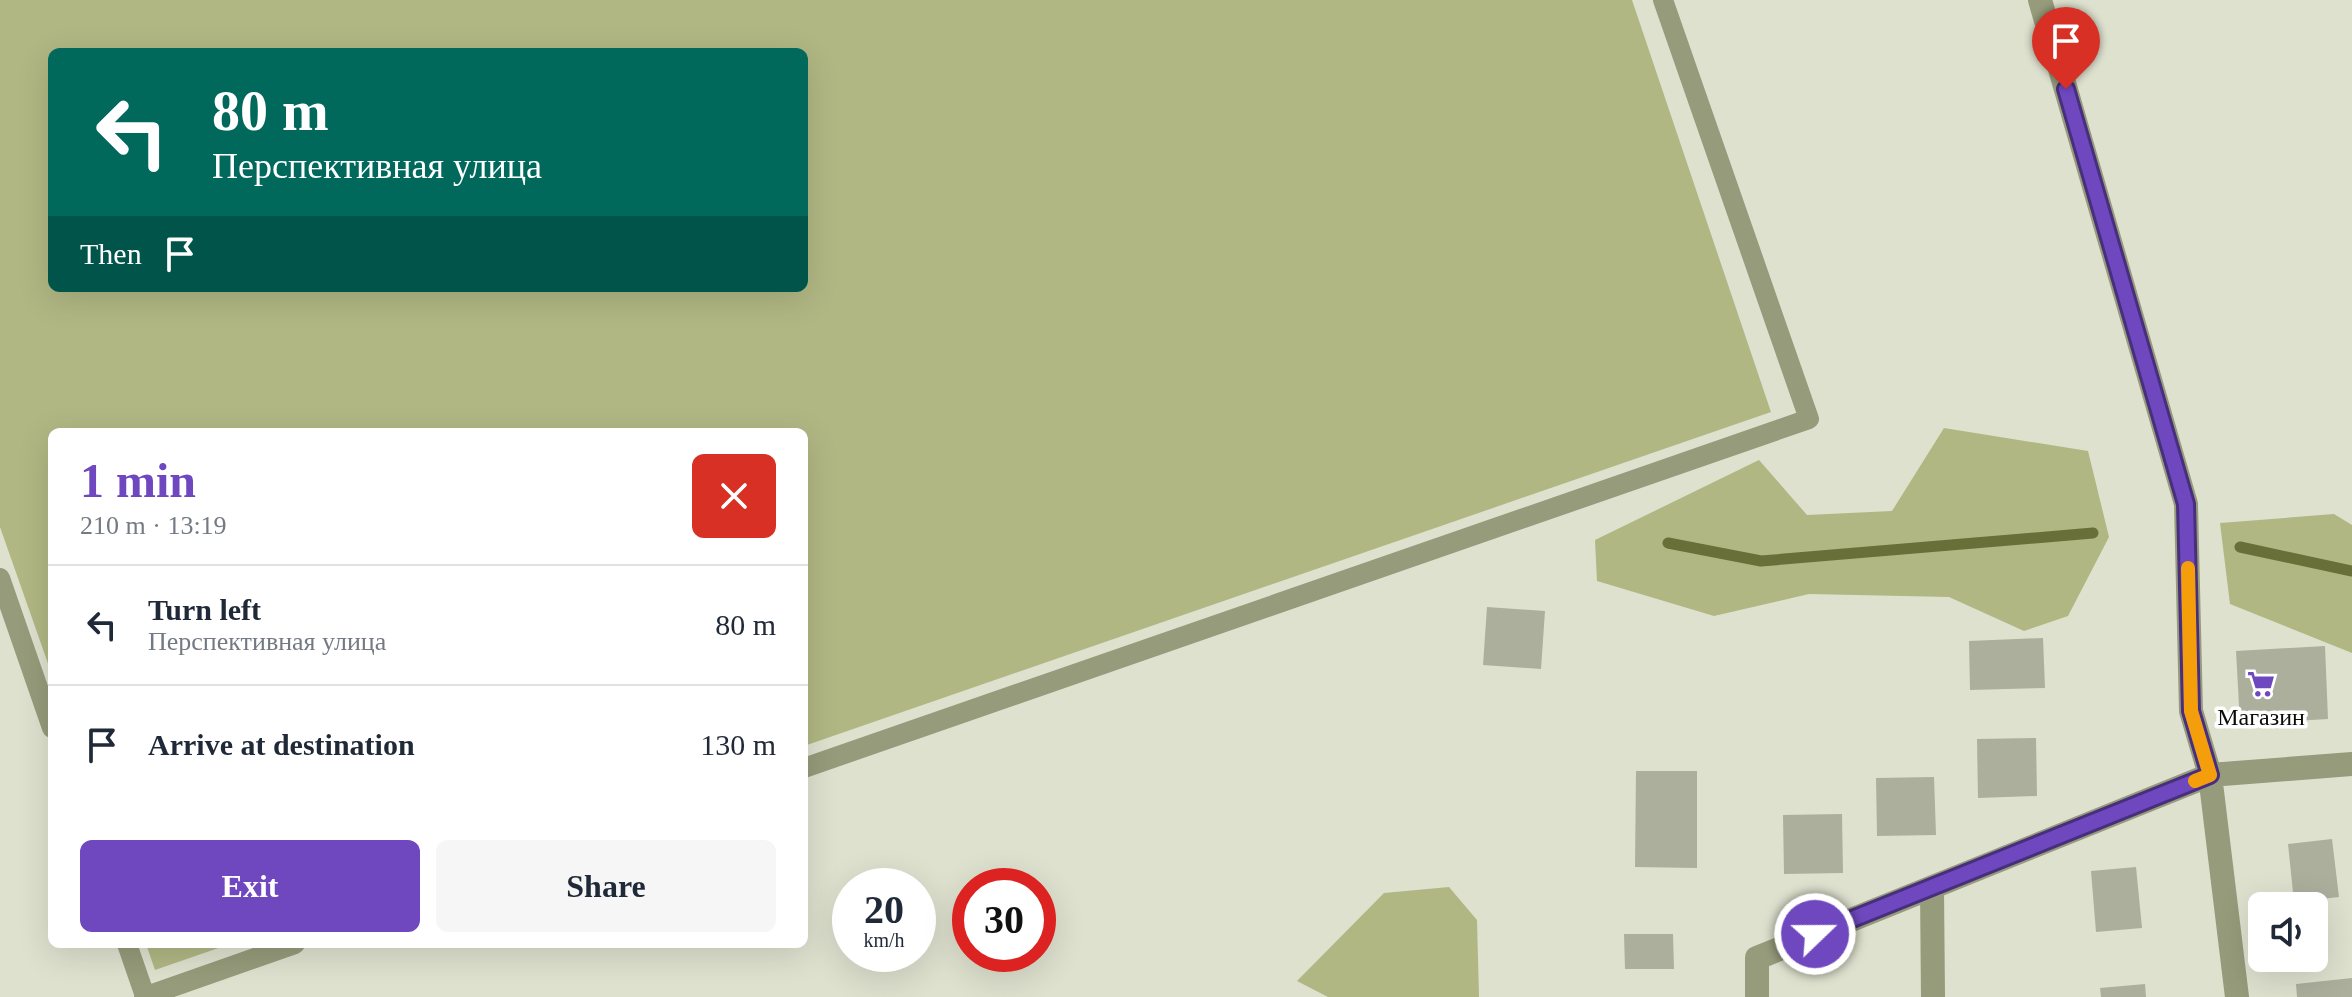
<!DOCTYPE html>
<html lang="en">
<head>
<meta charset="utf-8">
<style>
  body { margin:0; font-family:"Times New Roman",serif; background:#f6f6f7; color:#1f2937; height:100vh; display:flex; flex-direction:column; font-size:30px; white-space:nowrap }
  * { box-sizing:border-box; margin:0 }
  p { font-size:26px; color:#747a83 }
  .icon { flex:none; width:44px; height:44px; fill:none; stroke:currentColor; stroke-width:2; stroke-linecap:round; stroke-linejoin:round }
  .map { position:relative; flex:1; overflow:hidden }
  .drawer { position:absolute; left:48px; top:428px; width:760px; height:520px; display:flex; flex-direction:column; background:#fff; border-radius:12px; box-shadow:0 8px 32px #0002 }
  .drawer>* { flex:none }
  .top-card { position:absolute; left:48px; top:48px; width:760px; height:244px; border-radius:12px; box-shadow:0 8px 32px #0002; background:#00695c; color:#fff; overflow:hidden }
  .tools { position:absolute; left:2248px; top:892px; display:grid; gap:16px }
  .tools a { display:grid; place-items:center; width:80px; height:80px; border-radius:12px; background:#fff; box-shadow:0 8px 32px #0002; font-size:40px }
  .speed { position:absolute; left:832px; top:868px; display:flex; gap:16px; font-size:40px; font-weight:700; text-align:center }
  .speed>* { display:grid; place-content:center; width:104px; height:104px; border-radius:50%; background:#fff; box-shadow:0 8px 32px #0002; line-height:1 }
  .speed small { font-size:20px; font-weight:400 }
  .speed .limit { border:12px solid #d22; background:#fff; color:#111 }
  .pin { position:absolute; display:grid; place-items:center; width:68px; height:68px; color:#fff; margin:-82px -34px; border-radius:50% 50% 50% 0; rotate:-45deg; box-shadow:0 0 8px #0007 }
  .pin .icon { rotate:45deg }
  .me { position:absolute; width:88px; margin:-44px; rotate:68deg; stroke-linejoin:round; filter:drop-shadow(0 0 6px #0008) }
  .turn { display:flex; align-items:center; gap:28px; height:168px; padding:0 32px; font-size:36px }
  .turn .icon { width:104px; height:104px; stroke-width:2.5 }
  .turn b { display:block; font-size:56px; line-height:68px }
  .then { display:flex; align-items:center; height:76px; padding:0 32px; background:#0003; gap:16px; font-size:30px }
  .round { display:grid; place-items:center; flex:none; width:84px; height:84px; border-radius:12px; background:#f6f6f7 }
  .overview { display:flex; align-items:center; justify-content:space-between; height:136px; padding:0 32px }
  h1 { font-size:48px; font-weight:700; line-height:60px; color:#6f48c0 }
  .action { display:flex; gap:16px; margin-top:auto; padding:16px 32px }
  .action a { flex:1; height:92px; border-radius:12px; background:#6f48c0; color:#fff; font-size:32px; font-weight:700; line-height:92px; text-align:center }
  .action a+a { background:#f6f6f7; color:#1f2937 }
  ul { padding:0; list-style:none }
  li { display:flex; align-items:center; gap:24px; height:120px; padding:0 32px; border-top:2px solid #e0e1e3 }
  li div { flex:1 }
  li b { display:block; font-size:30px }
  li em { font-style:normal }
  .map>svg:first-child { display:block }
</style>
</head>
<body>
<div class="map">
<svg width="2352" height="997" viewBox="0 0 2352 997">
  <rect width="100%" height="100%" fill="#dee1ce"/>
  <path fill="#b0b783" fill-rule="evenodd" d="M0,0H1632L1771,412L804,746V432H52V675L0,527ZM52,52H804V288H52Z
    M1944,428L2088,451L2109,537L2068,616L2024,631L1949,597L1809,594L1714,616L1597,581L1595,540L1759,460L1807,515L1892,511Z
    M2334,514L2352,525V653L2230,604L2220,523Z
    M1449,887L1477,920L1479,997H1328L1297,981L1384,893Z
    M146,944H230L155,970Z"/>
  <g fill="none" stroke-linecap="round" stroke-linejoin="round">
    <path stroke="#696f39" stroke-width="11" d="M1668,543L1761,561L2093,533
      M2240,547L2352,571"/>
  </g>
  <path fill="#acaf9c" d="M1487,607L1545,611L1541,669L1483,665Z
    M2043,638L2045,688L1970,690L1969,641Z
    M2325,646L2328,719L2240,724L2236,651Z
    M2036,738L2037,796L1978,798L1977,739Z
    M1636,771H1697V868L1635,867Z
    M1934,777L1936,835L1877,836L1876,778Z
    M1842,814L1843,873L1784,874L1783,815Z
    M2332,839L2339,897L2294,902L2288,844Z
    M2136,867L2142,928L2096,932L2091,871Z
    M1624,934H1673L1674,969H1625Z
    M2352,978V997H2297L2296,984Z
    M2145,984L2146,997H2101L2100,988Z"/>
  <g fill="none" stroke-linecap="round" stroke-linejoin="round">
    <path stroke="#969b7b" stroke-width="20" d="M0,578L52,728
      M804,768L1809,419L1663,0
      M127,944L145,996
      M144,997L295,944"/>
    <path stroke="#969b7b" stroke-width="24" d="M2040,0L2186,504L2191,711L2210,775L2237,997
      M1932,888L1933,997
      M1757,997V958L2210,775L2352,764"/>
  </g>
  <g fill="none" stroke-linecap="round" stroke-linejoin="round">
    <g stroke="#482f7d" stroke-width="20">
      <path id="route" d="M1815,934L2210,775L2191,711L2186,504L2066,89"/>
    </g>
    <use href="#route" stroke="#6f48c0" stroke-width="14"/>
    <path stroke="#f59e0b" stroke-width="14" d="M2188,568L2191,711L2210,775L2195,781"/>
  </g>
  <defs>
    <g id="supermarket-bare" transform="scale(2.16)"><path d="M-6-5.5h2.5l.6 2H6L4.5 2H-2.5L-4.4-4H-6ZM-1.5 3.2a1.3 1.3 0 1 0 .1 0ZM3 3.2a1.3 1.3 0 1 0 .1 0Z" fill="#6f48c0" stroke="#fff" stroke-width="2.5" paint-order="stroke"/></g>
  </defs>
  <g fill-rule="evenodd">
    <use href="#supermarket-bare" x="2261" y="684"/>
  </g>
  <g text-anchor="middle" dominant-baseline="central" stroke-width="7" stroke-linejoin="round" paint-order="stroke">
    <g font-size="24" fill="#0c0d07" stroke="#fff">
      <text x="2261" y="717">Магазин</text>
    </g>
  </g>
</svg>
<div class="tools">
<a><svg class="icon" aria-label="sound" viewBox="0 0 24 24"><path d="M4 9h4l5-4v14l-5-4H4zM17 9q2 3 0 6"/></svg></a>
</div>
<div class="speed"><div>20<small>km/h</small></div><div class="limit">30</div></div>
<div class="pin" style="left:2066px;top:89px;background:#d93025"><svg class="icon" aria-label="arrive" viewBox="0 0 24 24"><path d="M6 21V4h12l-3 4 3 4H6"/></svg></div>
<svg class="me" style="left:1815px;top:934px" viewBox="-20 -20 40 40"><circle r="17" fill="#6f48c0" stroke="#fff" stroke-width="3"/><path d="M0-11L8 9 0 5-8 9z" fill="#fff"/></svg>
<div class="top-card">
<div class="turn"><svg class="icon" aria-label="left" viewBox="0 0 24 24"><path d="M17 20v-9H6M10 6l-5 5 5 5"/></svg><div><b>80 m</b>Перспективная улица</div></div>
<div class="then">Then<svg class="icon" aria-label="arrive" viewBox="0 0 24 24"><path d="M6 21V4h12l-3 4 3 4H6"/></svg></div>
</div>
<section class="drawer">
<div class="overview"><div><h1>1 min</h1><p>210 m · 13:19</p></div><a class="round" style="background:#d93025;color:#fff"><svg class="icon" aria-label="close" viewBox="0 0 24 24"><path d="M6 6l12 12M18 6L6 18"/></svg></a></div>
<ul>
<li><svg class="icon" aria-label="left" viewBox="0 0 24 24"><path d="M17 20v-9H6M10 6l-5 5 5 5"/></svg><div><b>Turn left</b><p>Перспективная улица</p></div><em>80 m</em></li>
<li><svg class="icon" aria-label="arrive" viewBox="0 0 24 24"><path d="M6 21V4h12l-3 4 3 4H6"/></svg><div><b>Arrive at destination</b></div><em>130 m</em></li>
</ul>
<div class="action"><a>Exit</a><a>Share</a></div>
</section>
</div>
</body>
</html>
